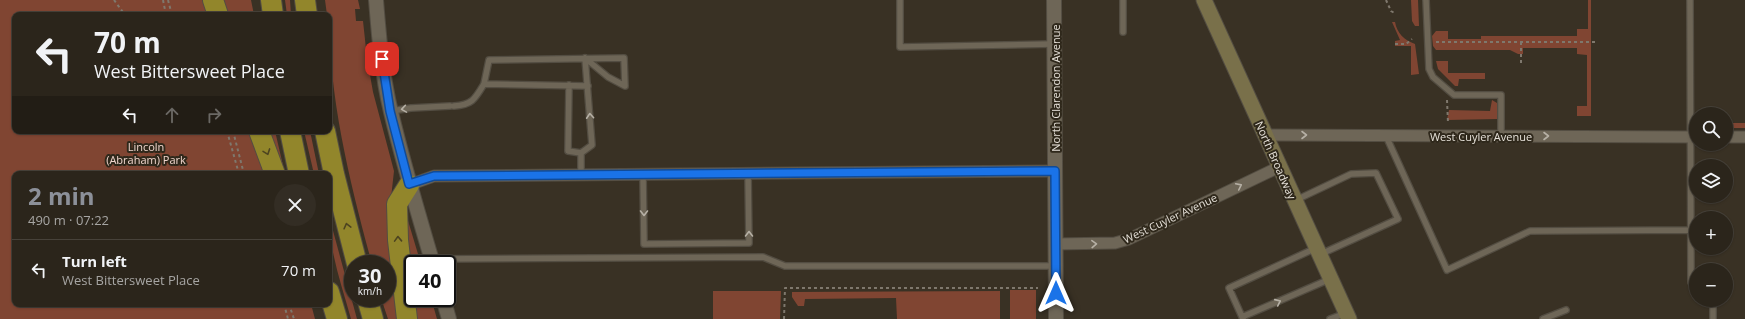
<!DOCTYPE html>
<html lang="en">
<head>
<meta charset="utf-8">
<style>
  body { margin:0; font-family:"Open Sans",sans-serif; background:#332d24; color:#f1f3f6; height:100vh; display:flex; flex-direction:column; font-size:15px; white-space:nowrap }
  * { box-sizing:border-box; margin:0 }
  p { font-size:13px; color:#a6a5a3 }
  .icon { flex:none; width:22px; height:22px; fill:none; stroke:currentColor; stroke-width:2; stroke-linecap:round; stroke-linejoin:round }
  .map { position:relative; flex:1; overflow:hidden }
  .sheet { position:absolute; left:12px; top:171px; width:320px; height:136px; display:flex; flex-direction:column; background:#2b251b; border-radius:8px; box-shadow:0 1px 3px #0004,0 0 0 1px #47423a }
  .sheet>* { flex:none }
  .banner { position:absolute; left:12px; top:12px; width:320px; height:122px; border-radius:8px; box-shadow:0 1px 3px #0004,0 0 0 1px #47423a; background:#2b251b; color:#f1f3f6; overflow:hidden }
  .buttons { position:absolute; left:1689px; top:107px; display:grid; gap:8px }
  .buttons a { display:grid; place-items:center; width:44px; height:44px; border-radius:50%; background:#2b251b; box-shadow:0 1px 3px #0004,0 0 0 1px #47423a; font-size:20px }
  .speed { position:absolute; left:344px; top:255px; display:flex; gap:8px; font-size:20px; font-weight:700; text-align:center }
  .speed>* { display:grid; place-content:center; width:52px; height:52px; border-radius:50%; background:#2b251b; box-shadow:0 1px 3px #0004,0 0 0 1px #47423a; line-height:1 }
  .speed small { font-size:10px; font-weight:400 }
  .speed .limit { border:2px solid #111; border-radius:6px; background:#fff; color:#111 }
  .pin { position:absolute; display:grid; place-items:center; width:34px; height:34px; color:#fff; margin:-17px; border-radius:8px; box-shadow:0 2px 6px #0006 }
  .me { position:absolute; width:44px; margin:-22px; rotate:0deg; stroke-linejoin:round; filter:drop-shadow(0 0 3px #0008) }
  .turn { display:flex; align-items:center; gap:14px; height:84px; padding:0 16px; font-size:18px }
  .turn .icon { width:52px; height:52px; stroke-width:2.5 }
  .turn b { display:block; font-size:28px; line-height:34px }
  .lanes { display:flex; align-items:center; height:38px; padding:0 16px; background:#0003; justify-content:center; gap:20px; direction:ltr }
  .lanes .off { opacity:.35 }
  .round { display:grid; place-items:center; flex:none; width:42px; height:42px; border-radius:21px; background:#332d24 }
  .overview { display:flex; align-items:center; justify-content:space-between; height:68px; padding:0 16px }
  h1 { font-size:24px; font-weight:700; line-height:30px; color:#8c9099 }
  ul { padding:0; list-style:none }
  li { display:flex; align-items:center; gap:12px; height:60px; padding:0 16px; border-top:1px solid #47423a }
  li div { flex:1 }
  li b { display:block; font-size:15px }
  li em { font-style:normal }
  .map>svg:first-child { display:block }
</style>
</head>
<body>
<div class="map">
<svg width="1745" height="319" viewBox="0 0 1745 319">
  <rect width="100%" height="100%" fill="#393124"/>
  <path fill="#804532" d="M0,0H206L211,15H15V131H254L270,174H15V304H311L315,319H0Z
    M218,0H251L254,15H224Z
    M285,0H290L291,15H287Z
    M325,0H358L360,9H355L356,21H363L367,58L373,92L394,171L391,198L400,319H388L381,298H387V264H372C350,183 329,99 329,15H327Z
    M1411,0H1418L1419,26H1415L1412,21Z
    M1588,0H1591V116H1577V106H1587V55L1577,54V48H1523V54H1518L1510,50H1436L1433,46L1432,36L1436,31H1448V39H1481V36H1577V29H1588Z
    M1392,22H1395C1397,33 1404,40 1415,44L1419,74L1411,75V46H1395V41L1400,40Z
    M1436,61H1448V73H1485V79H1459L1458,86H1455L1438,69Z
    M1492,100L1497,103V119L1447,120L1449,110L1490,111Z
    M1726,123H1745V128H1726Z
    M266,131H275L285,174H281Z
    M304,131H310L319,174H314Z
    M406,214L421,264H413V298H431L437,319H413Z
    M329,216L357,319H351C342,286 329,251 329,216Z
    M1010,290H1036V319H1010Z
    M713,291H781L780,319H713Z
    M1000,291V319H897L896,298L805,299L804,306H798L792,297V292Z"/>
  <g fill="none" stroke-linecap="round" stroke-linejoin="round">
    <g stroke="#534d42" stroke-width="8">
      <path id="service" d="M900,0V47L1054,44
        M1123,0V32
        M1426,0L1429,69L1433,77L1454,95H1501V136
        M1690,0L1691,282
        M484,84L489,60L624,58L625,86L608,77L585,58
        M569,85L568,151L581,153L592,145L585,58
        M454,106C472,105 475,99 484,84L588,86
        M391,111L411,108L450,106
        M1386,136L1447,270L1530,231L1690,230
        M643,174L644,244L749,243L748,173
        M581,175V153
        M1296,200L1351,174L1376,173L1398,219L1321,254
        M431,259L763,257L785,266H1055
        M1242,317L1330,279
        M1243,319L1229,288L1316,248
        M1330,319L1346,313
        M1543,319L1566,310
        M1713,319V300"/>
    </g>
    <g stroke="#534d42" stroke-width="13">
      <path id="minor" d="M1266,135L1696,137
        M1726,137H1745
        M409,185L434,176L1055,171
        M1055,244L1115,243L1129,239L1279,167"/>
    </g>
    <g stroke="#534d42" stroke-width="16">
      <path id="tertiary" d="M376,0C379,37 382,75 391,112C403,163 418,213 433,264
        M1054,0L1056,319
        M443,298L449,319"/>
    </g>
    <g stroke="#534d42" stroke-width="17">
      <path id="secondary" d="M1204,0L1349,319"/>
    </g>
    <g stroke="#534d42" stroke-width="22">
      <path id="motorway" d="M213,0L218,15
        M271,0L273,15
        M305,0L307,15
        M259,131L275,174
        M290,131L299,174
        M325,131L334,174L357,264
        M329,292L337,319
        M367,298L373,319
        M407,319L398,240L397,204L409,185"/>
    </g>
    <path stroke="#7f786d" stroke-width="2" stroke-dasharray="3 3" stroke-linecap="butt" d="M114,0L125,15
      M163,0L166,15
      M168,0L172,15
      M1386,0L1391,11L1396,14
      M1436,42H1598
      M1395,44H1406L1412,39
      M1521,63V42
      M1447,100L1448,123
      M227,131L239,174
      M233,131L244,174
      M284,304L288,319
      M289,304L294,319
      M784,319L785,288H1038"/>
    <use href="#service" stroke="#6e6657" stroke-width="5.5"/>
    <use href="#minor" stroke="#6e6657" stroke-width="11"/>
    <use href="#tertiary" stroke="#6e6657" stroke-width="14"/>
    <use href="#secondary" stroke="#79704a" stroke-width="15"/>
    <use href="#motorway" stroke="#92862b" stroke-width="20"/>
  </g>
  <defs><path id="oneway-chevron" d="M-2-3.5L2.5 0L-2 3.5" fill="none" stroke-width="1.6" stroke-linecap="round" stroke-linejoin="round"/></defs>
  <g stroke="#b6b0a5">
    <use href="#oneway-chevron" transform="translate(404 109) rotate(171)"/>
    <use href="#oneway-chevron" transform="translate(590 116) rotate(-94)"/>
    <use href="#oneway-chevron" transform="translate(1304 135)"/>
    <use href="#oneway-chevron" transform="translate(1546 136)"/>
    <use href="#oneway-chevron" transform="translate(1239 186) rotate(-26)"/>
    <use href="#oneway-chevron" transform="translate(644 213) rotate(90)"/>
    <use href="#oneway-chevron" transform="translate(749 234) rotate(-90)"/>
    <use href="#oneway-chevron" transform="translate(1094 244) rotate(-2)"/>
    <use href="#oneway-chevron" transform="translate(1278 302) rotate(-24)"/>
  </g>
  <g stroke="#4d4420">
    <use href="#oneway-chevron" transform="translate(267 152) rotate(70)"/>
    <use href="#oneway-chevron" transform="translate(347 226) rotate(-104)"/>
    <use href="#oneway-chevron" transform="translate(398 239) rotate(-92)"/>
  </g>
  <g fill="none" stroke-linecap="round" stroke-linejoin="round">
    <g stroke="#114b97" stroke-width="10">
      <path id="route" d="M382,59L390,111L409,184L434,176L1055,171L1056,293"/>
    </g>
    <use href="#route" stroke="#1a73e8" stroke-width="7"/>
  </g>
  <g text-anchor="middle" dominant-baseline="central" stroke-width="4" stroke-linejoin="round" paint-order="stroke">
    <g font-size="11" fill="#e6e1d9" stroke="#2f281b">
      <text transform="translate(1055 88) rotate(-90)">North Clarendon Avenue</text>
      <text x="1481" y="136">West Cuyler Avenue</text>
      <text transform="translate(1276 160) rotate(66)">North Broadway</text>
      <text transform="translate(1170 218) rotate(-25)">West Cuyler Avenue</text>
    </g>
    <g font-size="11" fill="#efd5cc" stroke="#2f281b">
      <text x="146" y="146">Lincoln<tspan x="146" dy="13">(Abraham) Park</tspan></text>
    </g>
  </g>
</svg>
<div class="buttons">
<a><svg class="icon" aria-label="search" viewBox="0 0 24 24"><circle cx="10" cy="10" r="6"/><path d="M15 15l6 6"/></svg></a>
<a><svg class="icon" aria-label="layers" viewBox="0 0 24 24"><path d="M12 4l9 5-9 5-9-5zM3 14l9 5 9-5"/></svg></a>
<a>+</a>
<a>−</a>
</div>
<div class="speed"><div>30<small>km/h</small></div><div class="limit">40</div></div>
<div class="pin" style="left:382px;top:59px;background:#d93025"><svg class="icon" aria-label="arrive" viewBox="0 0 24 24"><path d="M6 21V4h12l-3 4 3 4H6"/></svg></div>
<svg class="me" style="left:1056px;top:293px" viewBox="-20 -20 40 40"><path d="M0-17L14 15 0 8-14 15z" fill="#1a73e8" stroke="#fff" stroke-width="4"/></svg>
<div class="banner">
<div class="turn"><svg class="icon" aria-label="left" viewBox="0 0 24 24"><path d="M17 20v-9H6M10 6l-5 5 5 5"/></svg><div><b>70 m</b>West Bittersweet Place</div></div>
<div class="lanes"><svg class="icon" aria-label="left" viewBox="0 0 24 24"><path d="M17 20v-9H6M10 6l-5 5 5 5"/></svg><svg class="icon off" aria-label="ahead" viewBox="0 0 24 24"><path d="M12 20V5M6 11l6-6 6 6"/></svg><svg class="icon off" aria-label="right" viewBox="0 0 24 24"><path d="M7 20v-9h11M14 6l5 5-5 5"/></svg></div>
</div>
<section class="sheet">
<div class="overview"><div><h1>2 min</h1><p>490 m · 07:22</p></div><a class="round"><svg class="icon" aria-label="close" viewBox="0 0 24 24"><path d="M6 6l12 12M18 6L6 18"/></svg></a></div>
<ul>
<li><svg class="icon" aria-label="left" viewBox="0 0 24 24"><path d="M17 20v-9H6M10 6l-5 5 5 5"/></svg><div><b>Turn left</b><p>West Bittersweet Place</p></div><em>70 m</em></li>
</ul>
</section>
</div>
</body>
</html>
